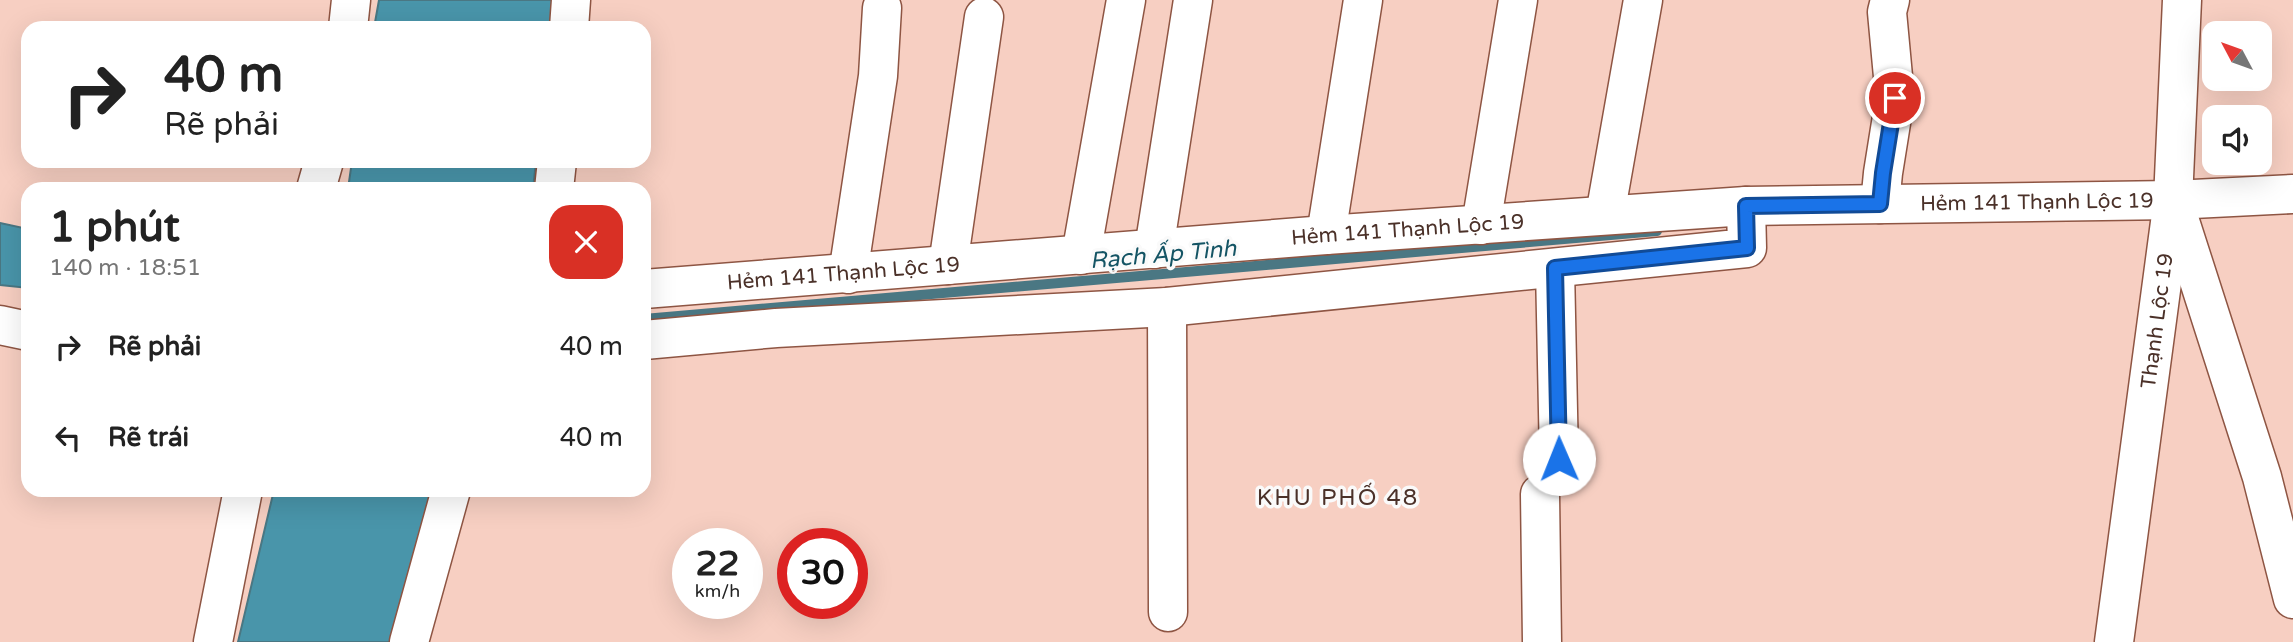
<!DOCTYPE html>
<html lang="vi">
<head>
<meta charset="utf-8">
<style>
  body { margin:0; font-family:"Varela Round",sans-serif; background:#f2f2f2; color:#222; height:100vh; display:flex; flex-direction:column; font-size:26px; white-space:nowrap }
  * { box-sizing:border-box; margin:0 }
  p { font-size:23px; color:#767676 }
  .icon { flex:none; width:38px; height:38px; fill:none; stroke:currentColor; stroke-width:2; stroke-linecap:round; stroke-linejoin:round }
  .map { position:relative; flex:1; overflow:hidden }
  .sheet { position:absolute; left:21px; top:182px; width:630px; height:315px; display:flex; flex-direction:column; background:#fff; border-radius:21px; box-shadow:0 7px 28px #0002 }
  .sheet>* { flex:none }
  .banner { position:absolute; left:21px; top:21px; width:630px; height:147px; border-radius:21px; box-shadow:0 7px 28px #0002; background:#fff; color:#222; overflow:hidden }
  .needle { width:46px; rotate:311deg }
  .fabs { position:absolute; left:2202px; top:21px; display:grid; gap:14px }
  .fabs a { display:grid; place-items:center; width:70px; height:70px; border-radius:14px; background:#fff; box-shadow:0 7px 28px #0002; font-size:35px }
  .speed { position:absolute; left:672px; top:528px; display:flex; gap:14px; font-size:35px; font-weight:700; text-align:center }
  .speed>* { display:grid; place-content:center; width:91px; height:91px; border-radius:50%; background:#fff; box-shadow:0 7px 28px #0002; line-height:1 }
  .speed small { font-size:18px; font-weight:400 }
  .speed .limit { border:10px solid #d22; background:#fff; color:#111 }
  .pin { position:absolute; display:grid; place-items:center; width:60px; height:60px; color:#fff; margin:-30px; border:4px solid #fff; border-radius:50%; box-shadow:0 2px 7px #0007 }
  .me { position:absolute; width:77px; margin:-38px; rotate:359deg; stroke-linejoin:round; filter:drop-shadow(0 0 5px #0008) }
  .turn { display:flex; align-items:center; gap:24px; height:147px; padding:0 28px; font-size:32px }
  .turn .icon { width:91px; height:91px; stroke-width:2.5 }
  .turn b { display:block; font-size:49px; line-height:60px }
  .round { display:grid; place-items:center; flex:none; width:74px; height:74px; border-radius:21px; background:#f2f2f2 }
  .overview { display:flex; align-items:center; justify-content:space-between; height:119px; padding:0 28px }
  h1 { font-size:42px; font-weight:700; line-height:52px }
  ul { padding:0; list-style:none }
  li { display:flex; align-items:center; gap:21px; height:91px; padding:0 28px }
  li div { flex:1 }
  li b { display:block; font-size:26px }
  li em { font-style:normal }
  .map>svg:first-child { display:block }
</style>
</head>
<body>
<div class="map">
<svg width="2293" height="642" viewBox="0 0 2293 642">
  <rect width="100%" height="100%" fill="#f7cfc2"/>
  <path fill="#4995aa" stroke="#4a7783" stroke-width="2" d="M379,0H553L550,28H374Z
    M352,161H536L533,189H348Z
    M0,223L28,229V288L0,285Z
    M274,490H434L392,642H238Z"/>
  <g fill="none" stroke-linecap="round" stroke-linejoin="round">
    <path stroke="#4a7783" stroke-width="10" d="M644,319L1657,231"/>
    <g stroke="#8e5543" stroke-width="41">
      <g id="minor">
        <path d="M348,28L351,0"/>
        <path d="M569,28L571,0"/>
        <path d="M316,189L324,161"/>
        <path d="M554,189L557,161"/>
        <path d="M1880,204L1883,173L1895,98L1887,12L1890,0"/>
        <path d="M2176,209L2262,477L2293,599"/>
        <path d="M1605,215L1643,0"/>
        <path d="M1481,225L1518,0"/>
        <path d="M1326,235L1363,0"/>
        <path d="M1154,249L1193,0"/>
        <path d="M1081,255L1126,0"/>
        <path d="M948,265L984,17"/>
        <path d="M1555,268L1559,459"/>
        <path d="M848,274L878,76L882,8"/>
        <path id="s1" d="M644,289L1326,235L1746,206L2173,200L2293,194"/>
        <path d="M1167,307L1168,612"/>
        <path d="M0,325L28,331"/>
        <path d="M644,340L776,328L1167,307L1747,248L1746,206"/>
        <path d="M1540,494L1542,642"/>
        <path d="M213,642L243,490"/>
        <path d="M409,642L451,490"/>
        <path id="s2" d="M2114,642L2173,200L2182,0"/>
      </g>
    </g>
    <use href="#minor" stroke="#fff" stroke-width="38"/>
  </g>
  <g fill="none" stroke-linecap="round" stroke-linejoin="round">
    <g stroke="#114b97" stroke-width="18">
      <path id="route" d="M1559,459L1555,268L1747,248L1746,206L1880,204L1883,173L1895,98"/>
    </g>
    <use href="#route" stroke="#1a73e8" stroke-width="12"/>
  </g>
  <g text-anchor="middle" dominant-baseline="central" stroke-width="7" stroke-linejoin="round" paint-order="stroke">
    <g font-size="21" fill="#4b3129" stroke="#fafafa">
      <text stroke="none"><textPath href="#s1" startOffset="1396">Hẻm 141 Thạnh Lộc 19</textPath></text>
      <text stroke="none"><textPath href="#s1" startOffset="766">Hẻm 141 Thạnh Lộc 19</textPath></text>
      <text stroke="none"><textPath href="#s1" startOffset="200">Hẻm 141 Thạnh Lộc 19</textPath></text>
      <text stroke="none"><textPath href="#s2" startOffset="324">Thạnh Lộc 19</textPath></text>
    </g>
    <g font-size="23" font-style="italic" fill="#145464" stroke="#fafafa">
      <text transform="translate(1163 255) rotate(-5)">Rạch Ấp Tình</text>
    </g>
    <g font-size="23" letter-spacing="2" fill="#4b3129" stroke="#fafafa">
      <text x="1338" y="498">KHU PHỐ 48</text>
    </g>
  </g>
</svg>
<div class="fabs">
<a><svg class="needle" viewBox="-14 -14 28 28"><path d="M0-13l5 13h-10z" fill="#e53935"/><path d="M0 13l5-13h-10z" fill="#767676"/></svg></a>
<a><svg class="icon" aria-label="sound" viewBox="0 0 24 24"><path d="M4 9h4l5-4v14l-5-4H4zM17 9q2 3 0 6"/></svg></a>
</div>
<div class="speed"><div>22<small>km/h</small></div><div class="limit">30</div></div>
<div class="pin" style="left:1895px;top:98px;background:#d93025"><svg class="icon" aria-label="arrive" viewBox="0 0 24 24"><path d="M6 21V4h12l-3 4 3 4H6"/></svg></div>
<svg class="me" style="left:1559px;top:459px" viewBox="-20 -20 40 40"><circle r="19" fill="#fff"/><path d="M0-13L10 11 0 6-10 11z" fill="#1a73e8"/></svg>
<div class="banner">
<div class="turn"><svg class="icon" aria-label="right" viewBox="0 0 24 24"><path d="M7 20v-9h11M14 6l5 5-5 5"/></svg><div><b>40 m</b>Rẽ phải</div></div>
</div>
<section class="sheet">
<div class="overview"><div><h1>1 phút</h1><p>140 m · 18:51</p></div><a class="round" style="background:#d93025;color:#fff"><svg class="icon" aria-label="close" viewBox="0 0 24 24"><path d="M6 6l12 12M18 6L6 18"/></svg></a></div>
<ul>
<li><svg class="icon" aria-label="right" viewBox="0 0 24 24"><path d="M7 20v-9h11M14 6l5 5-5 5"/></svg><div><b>Rẽ phải</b></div><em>40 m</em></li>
<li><svg class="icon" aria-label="left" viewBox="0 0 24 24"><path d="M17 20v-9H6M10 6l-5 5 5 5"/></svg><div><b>Rẽ trái</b></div><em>40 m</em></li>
</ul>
</section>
</div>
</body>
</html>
